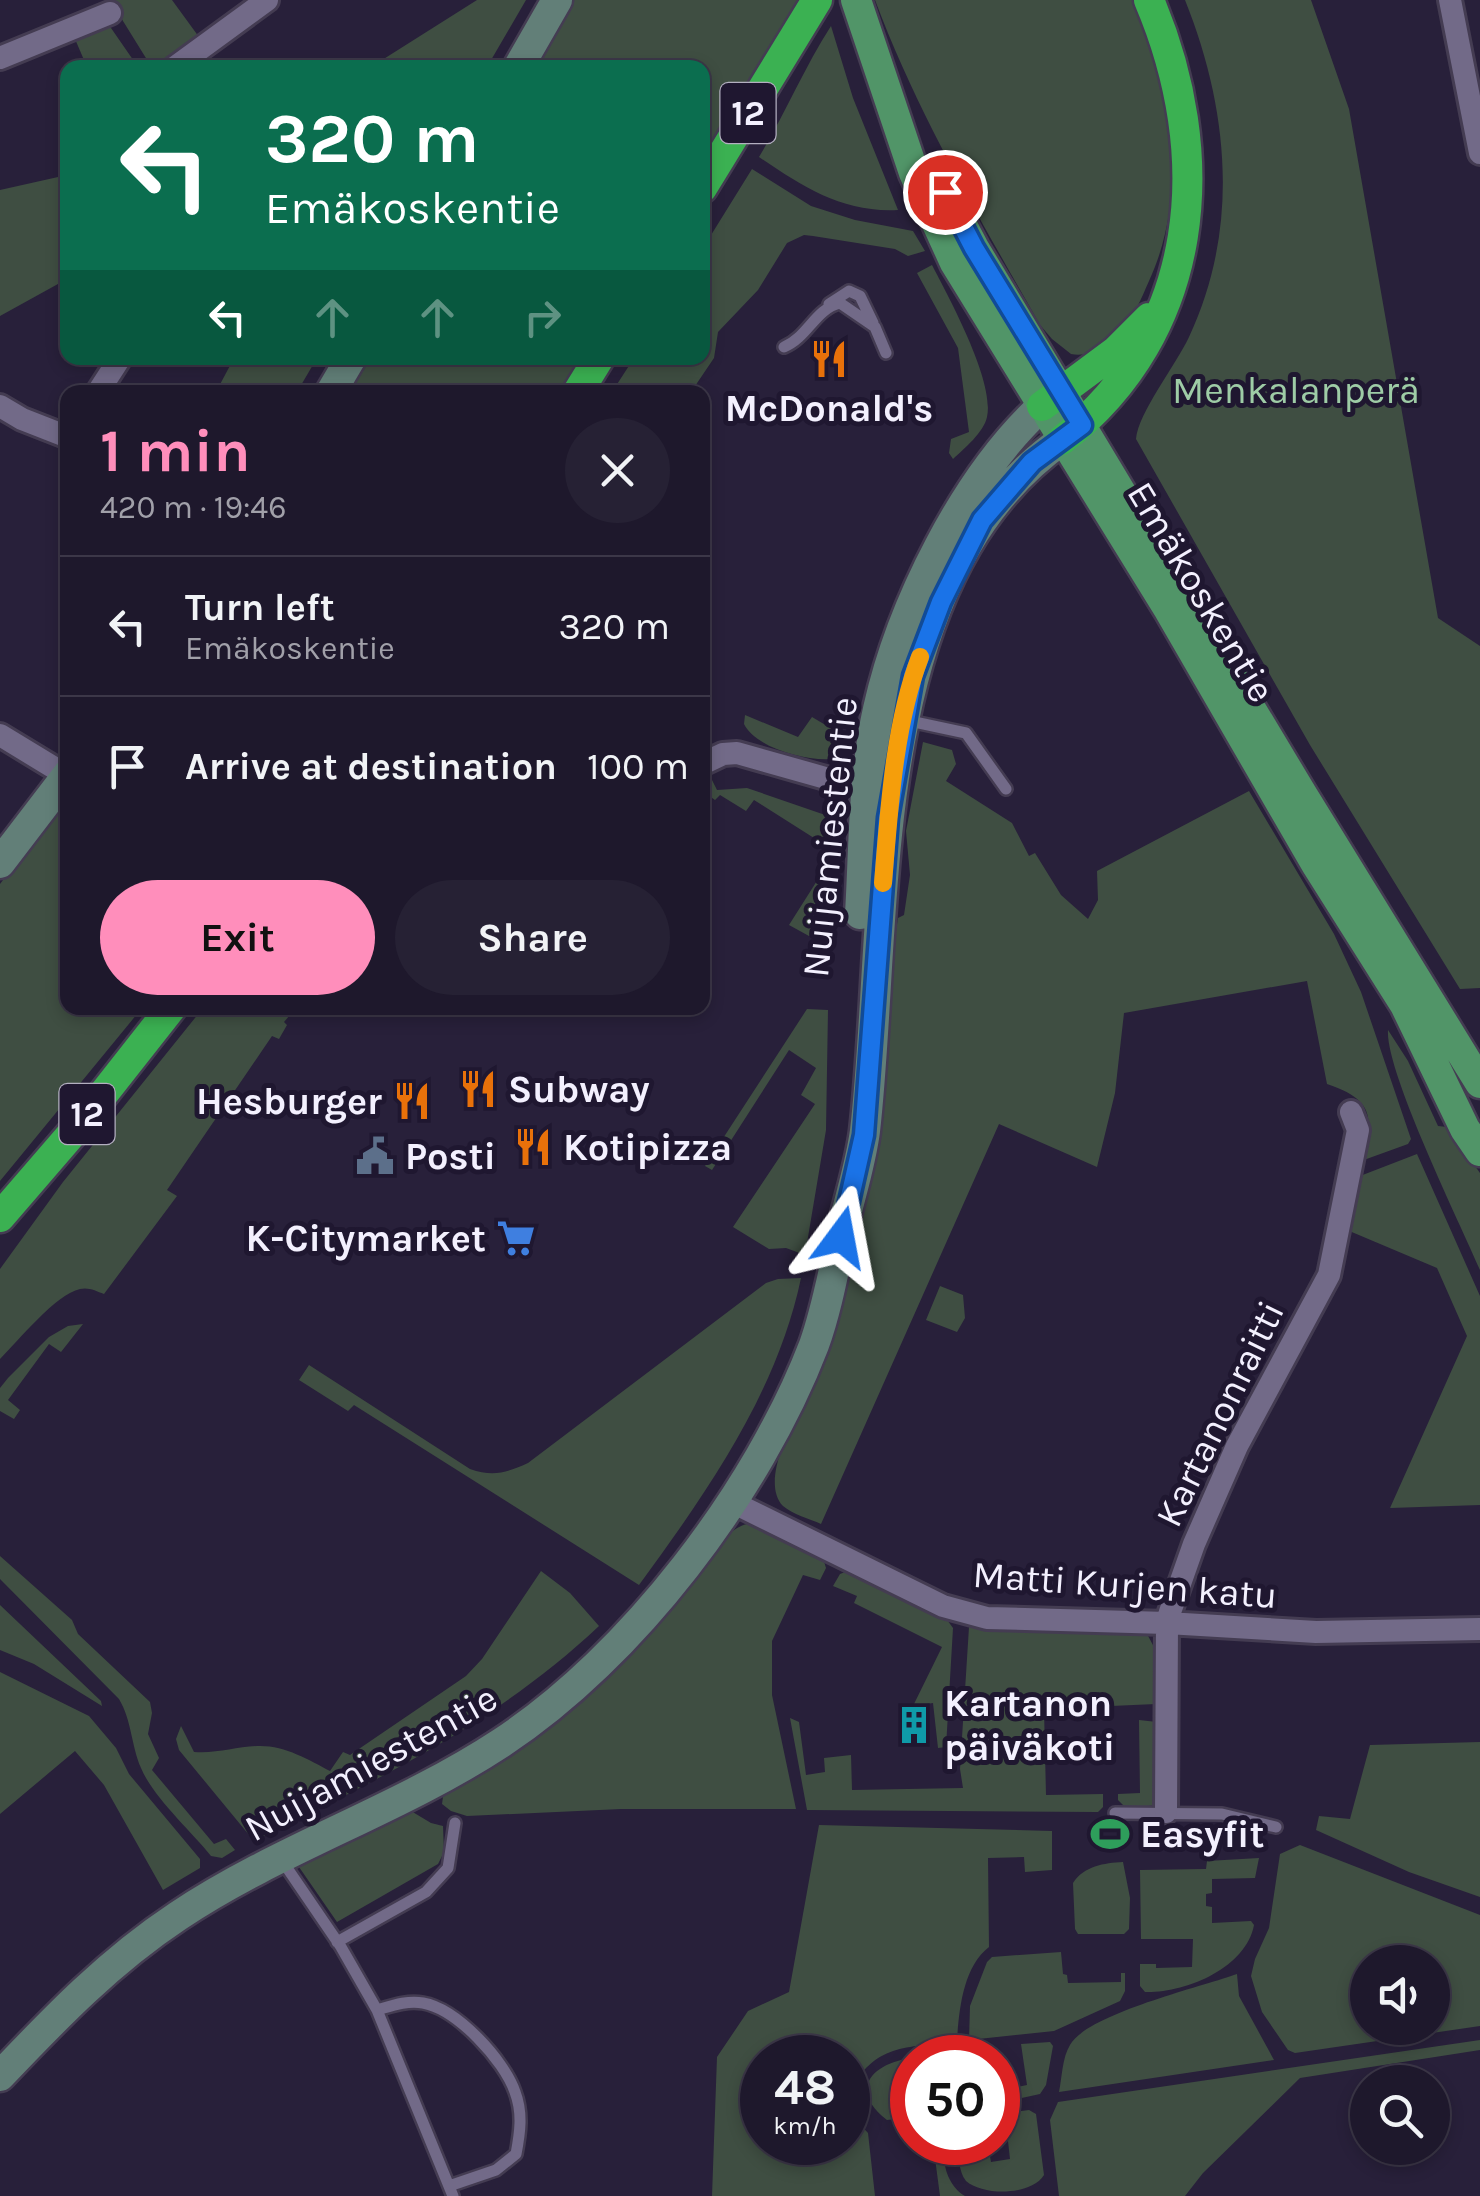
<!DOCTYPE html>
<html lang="en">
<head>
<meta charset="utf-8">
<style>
  body { margin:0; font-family:Karla,sans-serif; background:#262134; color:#f1f3f6; height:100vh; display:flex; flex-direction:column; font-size:38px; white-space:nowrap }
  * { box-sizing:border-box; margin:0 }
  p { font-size:32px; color:#a1a0a9 }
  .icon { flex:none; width:55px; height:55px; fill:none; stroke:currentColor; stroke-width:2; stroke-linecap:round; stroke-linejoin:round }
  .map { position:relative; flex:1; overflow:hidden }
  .sheet { position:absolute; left:60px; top:385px; width:650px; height:630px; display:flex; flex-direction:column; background:#1e182c; border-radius:20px; box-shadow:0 5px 15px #0003,0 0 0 2px #3c3748 }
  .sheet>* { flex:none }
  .banner { position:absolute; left:60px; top:60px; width:650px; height:305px; border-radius:20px; box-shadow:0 5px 15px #0003,0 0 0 2px #3c3748; background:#0b6e4f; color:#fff; overflow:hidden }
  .tools { position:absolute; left:1350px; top:1945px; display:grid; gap:20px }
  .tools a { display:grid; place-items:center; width:100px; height:100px; border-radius:50%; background:#1e182c; box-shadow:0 5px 15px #0003,0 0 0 2px #3c3748; font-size:50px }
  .speed { position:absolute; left:740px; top:2035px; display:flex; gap:20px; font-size:50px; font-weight:700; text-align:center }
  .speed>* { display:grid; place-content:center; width:130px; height:130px; border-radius:50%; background:#1e182c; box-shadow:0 5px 15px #0003,0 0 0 2px #3c3748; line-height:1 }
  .speed small { font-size:25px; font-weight:400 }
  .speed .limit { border:15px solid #d22; background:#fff; color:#111 }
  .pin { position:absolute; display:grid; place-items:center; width:85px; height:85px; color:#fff; margin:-42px; border:5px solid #fff; border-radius:50%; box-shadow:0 2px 10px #0007 }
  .me { position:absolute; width:110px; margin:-55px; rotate:13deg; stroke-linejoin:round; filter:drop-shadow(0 0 8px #0008) }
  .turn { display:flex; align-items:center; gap:35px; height:210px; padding:0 40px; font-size:45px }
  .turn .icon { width:130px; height:130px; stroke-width:2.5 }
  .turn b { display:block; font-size:70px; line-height:85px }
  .lanes { display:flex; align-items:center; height:95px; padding:0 40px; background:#0003; justify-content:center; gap:50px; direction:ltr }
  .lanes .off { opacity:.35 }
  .round { display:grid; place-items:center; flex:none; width:105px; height:105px; border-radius:52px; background:#262134 }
  .head { display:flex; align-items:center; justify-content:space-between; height:170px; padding:0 40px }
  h1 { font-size:60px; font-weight:700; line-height:75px; color:#ff8ebb }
  .primary-button { display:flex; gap:20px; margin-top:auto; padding:20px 40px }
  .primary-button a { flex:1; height:115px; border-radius:60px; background:#ff8ebb; color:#111; font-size:40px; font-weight:700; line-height:115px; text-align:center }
  .primary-button a+a { background:#262134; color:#f1f3f6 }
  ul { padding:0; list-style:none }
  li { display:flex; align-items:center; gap:30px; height:140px; padding:0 40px; border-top:2px solid #3c3748 }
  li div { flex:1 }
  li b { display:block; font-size:38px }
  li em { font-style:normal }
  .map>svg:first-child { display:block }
</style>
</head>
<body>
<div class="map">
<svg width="1480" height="2196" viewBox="0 0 1480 2196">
  <rect width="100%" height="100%" fill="#28203a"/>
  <path fill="#3f4e42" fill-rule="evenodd" d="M110,0H172L199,37L162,63H149Z
    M477,0H526L487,67H371Z
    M569,0H801L703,164L702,68H530Z
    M875,0H1133C1170,90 1191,189 1149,281C1141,299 1133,320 1117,333C1103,345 1091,358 1071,354L1052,339L1040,325C980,219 918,115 875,0Z
    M1185,0H1311L1349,109L1438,618L1480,646V988L1460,989L1310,745L1136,439C1138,413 1176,365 1189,337C1240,228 1229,110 1185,0Z
    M831,26L853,98L898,210C843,213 803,187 759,157C785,114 804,68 831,26Z
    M101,28H111L138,67H87L75,39Z
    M752,169L811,206L855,220L913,231L925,251L908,256L895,249L813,236L804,235L787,243L758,290L718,332L714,358L691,392H612L634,358H702L703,248Z
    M67,175V279L0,316V190Z
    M932,265C949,298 995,381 987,417C984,432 964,449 953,459L949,453L951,439L969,432L958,348L917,273Z
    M234,358H317L297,392H216Z
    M363,358H585L564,392H343Z
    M745,715L798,737L812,717L839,733L847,731L843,757C817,765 757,750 744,724Z
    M923,742L952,750L956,764L946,781L1012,823L1029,856L1035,853L1061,895L1088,919L1098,900L1097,871L1249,791L1334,934L1361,992L1411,1139L1408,1144L1361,1161C1374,1119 1375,1100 1327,1084L1307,981L1124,1013L1115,1093L1097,1167L999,1124L821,1524C810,1519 792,1514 783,1506C763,1485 785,1442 792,1419L884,1008L898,918L904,915L910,875L906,831Z
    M712,780L717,790L747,788L834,818L841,826L831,935L809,936L789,925L827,865L819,856L825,845L754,800L746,811L720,795L715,800L705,793L703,796V784Z
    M67,795L68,1008H142L0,1181V884Z
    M203,1008H296L284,1022L287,1025L279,1039L272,1036L167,1190L177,1196L104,1294C96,1291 89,1287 80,1289C56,1294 18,1341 0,1359V1269L63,1182Z
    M807,1009L828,1010L826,1130L805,1255L786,1248L769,1249L733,1227L815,1104L801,1095L816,1068L789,1050L712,1170L705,1166Z
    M1388,1030L1408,1061L1438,1126L1447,1127L1480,1173V1270C1460,1223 1385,1071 1388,1030Z
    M1417,1154L1480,1296V1505L1390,1508L1467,1336L1437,1268L1347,1230L1360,1176Z
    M801,1278C777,1393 707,1492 639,1585L354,1405L348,1411L299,1380L309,1365L470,1469C493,1477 506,1473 528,1463L766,1283L778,1279Z
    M940,1286L963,1295L965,1318L957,1332L926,1320Z
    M83,1324L61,1352L49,1344L8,1400L20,1410L14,1419L0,1411V1388L8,1378L49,1337L68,1326Z
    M747,1524L764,1528L822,1555L826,1568L820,1580L803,1575L772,1641V1695L796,1809H621L467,1816L451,1811L442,1804L443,1797L451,1791C535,1736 610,1679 676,1603C693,1582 721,1529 747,1524Z
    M0,1556L72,1620L78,1634L150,1702L152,1713L148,1734L159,1758L152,1770L214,1844L226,1839L235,1850L222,1858L211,1856C191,1831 153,1797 141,1768C131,1745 132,1721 119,1699L0,1579Z
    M850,1570L945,1617L953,1628L946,1747L938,1748L933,1703L913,1706L942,1647L854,1603L857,1596L833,1586L840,1574Z
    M541,1571L570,1593L599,1626C496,1723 379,1779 254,1841L179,1750L176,1739L181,1726L194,1752C217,1754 238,1746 260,1746C286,1746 309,1760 330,1771L343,1752L350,1755L466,1676L482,1659Z
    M0,1605L101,1701L102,1706L34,1664L0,1650Z
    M969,1627L1146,1632L1155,1649L1156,1704L1044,1709L1046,1795L1103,1794V1807L1098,1812L807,1810L790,1718L799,1722L806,1775L825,1772L824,1758L851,1755L852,1790L963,1788L960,1769Z
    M0,1672L89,1716L116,1748L129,1774L200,1859V1868L163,1890L104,1785L75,1751L0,1814Z
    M1139,1720L1157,1722L1158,1805L1126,1808L1118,1800V1794L1140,1793Z
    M1480,1742V1897L1409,1872L1316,1830L1319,1816L1350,1819L1370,1745Z
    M411,1811L431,1823L443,1826L444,1852L438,1864L337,1922L299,1867L303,1860Z
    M819,1825L1052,1831V1870L1025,1872L1024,1857L988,1858L989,1947C963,1967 959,2010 957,2041C904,2049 876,2042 848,2094V2058H762V2142H848V2119L854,2118L868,2133L875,2196H712L717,2057L748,2011L789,1992Z
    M1300,1845L1480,1915V2026L1295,2053L1288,2050L1262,2012L1251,1976L1255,1959L1269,1928L1280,1854ZM1368,1962H1432V2028H1368Z
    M1259,1858L1255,1878L1212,1879V1893L1206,1894V1906L1212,1907V1923L1251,1921L1254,1925C1246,1968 1186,1993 1145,1992L1140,1986V1964H1156V1968L1192,1967L1193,1939H1141L1140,1870L1206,1869L1207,1861Z
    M1123,1862L1130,1898L1129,1929L1124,1934H1078L1075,1929L1073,1883C1084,1866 1104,1863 1123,1862Z
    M1061,1952L1063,1974L1067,1975L1068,1983L1121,1982V1973H1125V1991L1120,2001L1054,2031L969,2040L970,2006L987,1962L992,1957Z
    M1237,1974L1239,1996L1274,2060L1059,2092C1062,2078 1062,2058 1070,2045C1087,2014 1201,1987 1237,1974Z
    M1480,2040V2050L1300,2078L1203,2173L1185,2196H1059L1050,2120L1058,2102Z
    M1050,2042L1053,2046L1046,2085L1040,2094L998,2103V2091L1027,2085L1021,2044Z
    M912,2058V2120L911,2117L887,2120C847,2089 873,2063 912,2058Z
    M1029,2110L1036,2114L1044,2175C1031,2196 983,2196 966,2181C958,2171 959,2155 958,2143H995L988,2144L991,2162L1010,2159L1008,2141L998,2142V2114Z
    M933,2143H944C942,2163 947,2185 965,2196H940Z"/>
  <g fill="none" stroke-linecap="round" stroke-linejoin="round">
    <g stroke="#443c52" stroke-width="16">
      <path id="lane" d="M829,304L849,291L860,296L873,323
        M784,347C808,337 815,309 840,303L875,327L886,353
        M905,720L966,733L1006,789
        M1115,1813L1222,1814L1276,1827
        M283,1862L341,1947L377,2010L453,2196
        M337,1942L426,1892L448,1868L455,1823
        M377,2010C391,2006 407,2000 423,2003C457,2009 504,2060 515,2092C523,2113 520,2133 516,2154L496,2170L449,2186"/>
    </g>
    <g stroke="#443c52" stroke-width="28">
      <path id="street" d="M1450,0L1480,153
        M0,58L110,13
        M174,68L267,0
        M98,392L120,358
        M0,406L22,419L68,437
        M0,735L66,775
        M702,764L723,754L737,753L829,779L879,788
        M730,1501L943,1606L987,1618L1167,1623L1316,1632L1480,1629
        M1166,1812L1167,1623L1170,1612L1194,1544L1237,1446L1329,1275L1358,1130L1351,1112"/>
    </g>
    <g stroke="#443c52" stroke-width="35">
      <path id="secondary" d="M518,68L557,0
        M331,392L351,358
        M0,863L68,774
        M860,914C864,847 863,775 878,709C901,606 964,478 1042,406
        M0,2076C56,2017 110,1961 178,1916C280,1848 399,1810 501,1743C632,1657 758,1491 814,1345C828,1306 835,1263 844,1223C851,1193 861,1162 865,1131C890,913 860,583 1062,440"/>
    </g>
    <g stroke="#443c52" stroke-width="35">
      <path id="primary" d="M856,0L914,173L955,263L1169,610L1316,864L1405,1005L1465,1129L1480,1151
        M934,172L974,248L1060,391L1302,794L1480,1083"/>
    </g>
    <g stroke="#443c52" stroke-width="35">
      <path id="highway" d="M702,188L817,0
        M578,392L599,358
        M1042,406L1116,351L1149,318
        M1062,440C1202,331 1215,155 1149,0
        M0,1217L75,1130L171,1008"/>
    </g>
    <use href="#lane" stroke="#726a88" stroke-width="11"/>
    <use href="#street" stroke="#726a88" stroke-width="22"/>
    <use href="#secondary" stroke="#627f78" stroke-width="30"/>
    <use href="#primary" stroke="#519568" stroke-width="30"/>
    <use href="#highway" stroke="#3bb152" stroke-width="30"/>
  </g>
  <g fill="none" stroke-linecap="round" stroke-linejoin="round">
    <g stroke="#114b97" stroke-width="25">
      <path id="route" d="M841,1237L864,1135L888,818L913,676L941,602L982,520L1032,462L1082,425L974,248L945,192"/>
    </g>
    <use href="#route" stroke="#1a73e8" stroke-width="18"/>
    <path stroke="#f59e0b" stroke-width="18" d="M883,883C889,811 894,725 920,657"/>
  </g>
  <defs>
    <g id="restaurant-bare" transform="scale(3)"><path d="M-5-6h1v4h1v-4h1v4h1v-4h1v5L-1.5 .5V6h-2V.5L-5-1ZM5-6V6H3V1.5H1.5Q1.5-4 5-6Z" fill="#e8710a" stroke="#1f1730" stroke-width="2.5" paint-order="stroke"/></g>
    <g id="civic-bare" transform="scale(3)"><path d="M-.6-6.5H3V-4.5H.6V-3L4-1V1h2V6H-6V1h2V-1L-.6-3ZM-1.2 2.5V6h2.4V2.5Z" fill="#5c6f8a" stroke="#1f1730" stroke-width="2.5" paint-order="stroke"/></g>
    <g id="supermarket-bare" transform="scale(3)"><path d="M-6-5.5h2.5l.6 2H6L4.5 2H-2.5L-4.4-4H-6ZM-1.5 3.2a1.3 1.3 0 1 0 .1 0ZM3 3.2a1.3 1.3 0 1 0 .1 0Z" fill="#3f7fe0" stroke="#1f1730" stroke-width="2.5" paint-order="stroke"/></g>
    <g id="building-bare" transform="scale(3)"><path d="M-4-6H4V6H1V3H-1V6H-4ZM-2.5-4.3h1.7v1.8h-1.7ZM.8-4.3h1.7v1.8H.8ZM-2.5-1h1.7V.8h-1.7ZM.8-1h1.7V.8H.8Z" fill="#0f9aa8" stroke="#1f1730" stroke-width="2.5" paint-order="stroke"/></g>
    <g id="stadium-bare" transform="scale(3)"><path d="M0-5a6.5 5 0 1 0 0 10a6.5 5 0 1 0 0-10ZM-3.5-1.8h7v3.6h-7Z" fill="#2e9e5b" stroke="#1f1730" stroke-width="2.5" paint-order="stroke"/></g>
  </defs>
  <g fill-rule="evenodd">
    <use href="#restaurant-bare" x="829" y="359"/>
    <use href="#restaurant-bare" x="478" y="1089"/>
    <use href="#restaurant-bare" x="412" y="1101"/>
    <use href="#restaurant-bare" x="533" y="1147"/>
    <use href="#civic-bare" x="375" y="1156"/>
    <use href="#supermarket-bare" x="516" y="1238"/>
    <use href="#building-bare" x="914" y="1725"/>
    <use href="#stadium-bare" x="1110" y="1834"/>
  </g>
  <g text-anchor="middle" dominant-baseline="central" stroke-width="10" stroke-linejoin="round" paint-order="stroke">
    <g fill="#1f1730" stroke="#b3afc0" stroke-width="2.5">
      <rect x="720.5" y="83" width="55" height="60" rx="8"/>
      <rect x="59.5" y="1084" width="55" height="60" rx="8"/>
    </g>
    <g font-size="35" font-weight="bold" fill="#f3f0fe">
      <text x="748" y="113">12</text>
      <text x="87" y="1114">12</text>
    </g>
    <g font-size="38" fill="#9ecca6" stroke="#1f1730">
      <text x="1296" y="390">Menkalanperä</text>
    </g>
    <g font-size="38" font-weight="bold" fill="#f3f0fe" stroke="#1f1730" text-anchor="start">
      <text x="829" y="408" text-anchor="middle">McDonald's</text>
      <text x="508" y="1089">Subway</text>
      <text x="382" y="1101" text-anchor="end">Hesburger</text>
      <text x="563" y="1147">Kotipizza</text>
      <text x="405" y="1156">Posti</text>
      <text x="486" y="1238" text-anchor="end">K-Citymarket</text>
      <text x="944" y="1703">Kartanon<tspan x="944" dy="44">päiväkoti</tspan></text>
      <text x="1140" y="1834">Easyfit</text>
    </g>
    <g font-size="38" fill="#f3f0fe" stroke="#1f1730">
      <text transform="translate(1201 592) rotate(59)">Emäkoskentie</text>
      <text transform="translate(830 837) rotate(-84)">Nuijamiestentie</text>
      <text transform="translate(1220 1414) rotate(-64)">Kartanonraitti</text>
      <text transform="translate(1125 1585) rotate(4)">Matti Kurjen katu</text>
      <text transform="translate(371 1763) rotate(-29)">Nuijamiestentie</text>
    </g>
  </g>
</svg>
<div class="tools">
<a><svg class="icon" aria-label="sound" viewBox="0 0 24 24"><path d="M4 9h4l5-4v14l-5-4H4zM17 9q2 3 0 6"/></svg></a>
<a><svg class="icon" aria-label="search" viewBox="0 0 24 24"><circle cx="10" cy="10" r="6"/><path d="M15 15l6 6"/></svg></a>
</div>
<div class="speed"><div>48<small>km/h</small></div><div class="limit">50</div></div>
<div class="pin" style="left:945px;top:192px;background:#d93025"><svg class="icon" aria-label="arrive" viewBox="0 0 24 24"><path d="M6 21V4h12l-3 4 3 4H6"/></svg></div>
<svg class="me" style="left:841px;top:1237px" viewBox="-20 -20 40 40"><path d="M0-17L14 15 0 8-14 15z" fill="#1a73e8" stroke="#fff" stroke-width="4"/></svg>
<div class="banner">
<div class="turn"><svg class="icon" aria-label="left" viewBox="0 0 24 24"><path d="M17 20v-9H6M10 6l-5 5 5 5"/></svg><div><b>320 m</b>Emäkoskentie</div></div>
<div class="lanes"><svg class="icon" aria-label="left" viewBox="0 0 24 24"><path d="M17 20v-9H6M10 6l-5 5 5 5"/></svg><svg class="icon off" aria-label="ahead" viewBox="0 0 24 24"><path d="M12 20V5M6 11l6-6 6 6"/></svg><svg class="icon off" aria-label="ahead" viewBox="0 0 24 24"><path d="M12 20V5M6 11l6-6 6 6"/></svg><svg class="icon off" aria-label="right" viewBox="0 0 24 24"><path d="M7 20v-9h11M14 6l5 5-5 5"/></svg></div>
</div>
<section class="sheet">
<div class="head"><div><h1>1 min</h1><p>420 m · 19:46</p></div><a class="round"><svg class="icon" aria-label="close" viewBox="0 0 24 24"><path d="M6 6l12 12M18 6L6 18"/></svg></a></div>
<ul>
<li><svg class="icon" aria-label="left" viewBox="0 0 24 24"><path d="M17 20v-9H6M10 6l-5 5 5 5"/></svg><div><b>Turn left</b><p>Emäkoskentie</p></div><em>320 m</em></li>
<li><svg class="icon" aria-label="arrive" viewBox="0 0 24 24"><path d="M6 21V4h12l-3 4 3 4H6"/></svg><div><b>Arrive at destination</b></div><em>100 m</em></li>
</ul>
<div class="primary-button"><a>Exit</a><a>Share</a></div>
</section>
</div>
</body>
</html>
